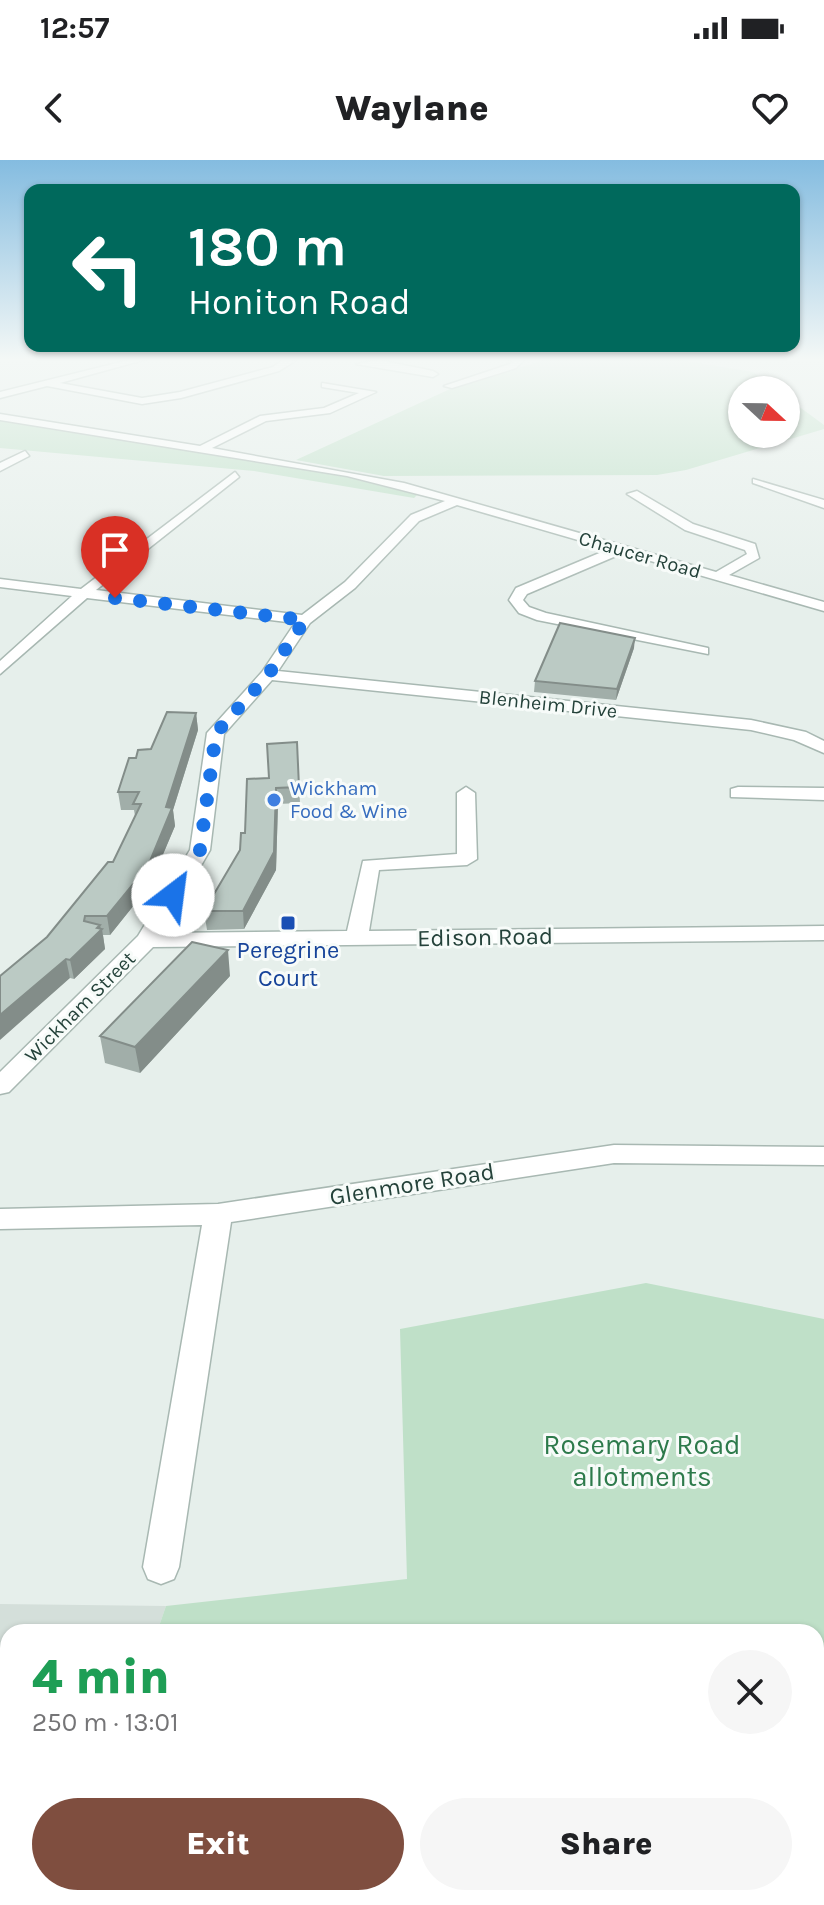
<!DOCTYPE html>
<html lang="en">
<head>
<meta charset="utf-8">
<style>
  body { margin:0; font-family:Karla,sans-serif; background:#f6f6f6; color:#202124; height:100vh; display:flex; flex-direction:column; font-size:30px; white-space:nowrap }
  * { box-sizing:border-box; margin:0 }
  p { font-size:26px; color:#757577 }
  .icon { flex:none; width:44px; height:44px; fill:none; stroke:currentColor; stroke-width:2; stroke-linecap:round; stroke-linejoin:round }
  .map { position:relative; flex:1; overflow:hidden }
  .side { position:absolute; left:0px; top:1464px; width:824px; height:282px; display:flex; flex-direction:column; background:#fff; border-radius:24px 24px 0 0; box-shadow:0 2px 6px #0004 }
  .side>* { flex:none }
  .guide { position:absolute; left:24px; top:24px; width:776px; height:168px; border-radius:16px; box-shadow:0 2px 6px #0004; background:#00695c; color:#fff; overflow:hidden }
  .needle { width:52px; rotate:112deg }
  .buttons { position:absolute; left:728px; top:216px; display:grid; gap:16px }
  .buttons a { display:grid; place-items:center; width:72px; height:72px; border-radius:50%; background:#fff; box-shadow:0 2px 6px #0004; font-size:40px }
  .pin { position:absolute; display:grid; place-items:center; width:68px; height:68px; color:#fff; margin:-82px -34px; border-radius:50% 50% 50% 0; rotate:-45deg; box-shadow:0 0 8px #0007 }
  .pin .icon { rotate:45deg }
  .me { position:absolute; width:88px; margin:-44px; rotate:30deg; stroke-linejoin:round; filter:drop-shadow(0 0 6px #0008) }
  .turn { display:flex; align-items:center; gap:28px; height:168px; padding:0 32px; font-size:36px }
  .turn .icon { width:104px; height:104px; stroke-width:2.5 }
  .turn b { display:block; font-size:56px; line-height:68px }
  .round { display:grid; place-items:center; flex:none; width:84px; height:84px; border-radius:42px; background:#f6f6f6 }
  .summary { display:flex; align-items:center; justify-content:space-between; height:136px; padding:0 32px }
  h1 { font-size:48px; font-weight:800; line-height:60px; color:#1e9e55 }
  .button { display:flex; gap:16px; margin-top:auto; padding:16px 32px }
  .button a { flex:1; height:92px; border-radius:48px; background:#7f4e3f; color:#fff; font-size:32px; font-weight:800; line-height:92px; text-align:center }
  .button a+a { background:#f6f6f6; color:#202124 }
  .status { display:flex; justify-content:space-between; align-items:center; height:56px; padding:0 40px; background:#fff; direction:ltr }
  .status svg { height:22px; fill:currentColor }
  header { display:flex; justify-content:space-between; align-items:center; height:104px; padding:0 32px; background:#fff; font-size:36px; font-weight:800 }
  .map>svg:first-child { display:block }
</style>
</head>
<body>
<div class="status"><b>12:57</b><svg viewBox="0 0 49 12"><path d="M0 12V9h3v3zM5 12V6h3v6zM10 12V3h3v9zM15 12V0h3v12zM26 1h20v11H26zM47 4h2v5h-2z"/></svg></div>
<header><svg class="icon" aria-label="back" viewBox="0 0 24 24"><path d="M15 5l-7 7 7 7"/></svg>Waylane<svg class="icon" aria-label="heart" viewBox="0 0 24 24"><path d="M12 20l-8-8c-3-5 5-10 8-4 3-6 11-1 8 4z"/></svg></header>
<div class="map">
<svg width="824" height="1745" viewBox="0 0 824 1745">
  <rect width="100%" height="100%" fill="#e6efeb"/>
  <path fill="#d4dfda" d="M0,1444L166,1446L157,1472H8V1738H63L61,1745H0Z"/>
  <path fill="#bfe0c8" d="M547,199H675L753,212L776,230H742V274H786V237L824,265V269L686,310L657,315L384,316L296,300L450,229Z
    M0,259L346,317L417,335L414,338L254,311L0,288Z
    M646,1123L824,1159V1745H61L63,1738H816V1472H157L166,1446L407,1419L400,1169Z"/>
  <g fill="none" stroke-linecap="round" stroke-linejoin="round">
    <g stroke="#a8b8b2" stroke-width="3">
      <path id="minor" d="M133,199H147L60,223L142,238L180,232L273,207L284,199L295,201L279,211L181,238L142,244L47,226L0,238V232Z
        M509,199L524,200L516,208L452,228L444,226L510,204L513,202Z
        M379,200L433,211L438,214L433,217L356,204Z
        M322,223L376,232L330,253L266,261L212,288L404,323L716,412L747,394L745,390L685,370L627,334L637,331L693,364L755,384L759,398L729,415L824,442V451L623,393L527,434L523,440L529,447L546,453L708,488V494L537,460L519,453L509,440L516,428L609,389L457,345L419,361L355,428L310,463L278,511L751,560L806,572L824,581V593L794,580L751,570L272,520L224,574L210,690L162,773L347,771L363,701L457,694V633L466,627L475,633L477,699L467,705L379,710L369,771L824,766V780L153,787L9,932L0,934V912L138,776L190,690L207,573L262,512L295,463L87,438L0,514V501L72,436L0,427V419L81,429L235,312L239,317L96,430L302,455L345,422L411,355L445,341L347,316L0,260V254L200,286L260,256L324,248L359,233L322,227Z
        M25,291L29,296L0,311V303Z
        M753,319L824,340V348L753,323Z
        M738,627L824,628V640L731,637V629Z
        M614,985L824,987V1005L614,1003L231,1062L179,1407L174,1419L161,1424L148,1419L143,1407L202,1065L0,1069V1049L218,1044Z"/>
    </g>
    <use href="#minor" fill="#fff" fill-rule="evenodd"/>
  </g>
  <path fill="#a1aea9" d="M634,488L616,540L534,532L535,521Z
    M196,553L198,570L173,650L175,666L150,725L110,775H103L105,789L74,819L70,818L47,777L113,702L135,656L134,650H121L118,632L136,598L151,589Z
    M297,582L300,643L278,644L276,710L244,769L207,770L204,751L240,690L245,673L269,618Z
    M230,816L140,913L105,903L100,876Z"/>
  <path fill="#838d89" d="M635,478L634,488L616,540L617,529Z
    M196,553L198,570L173,650L175,666L150,725L110,775L107,756L166,647Z
    M276,628L278,644L276,710L244,769L243,751Z
    M100,765L101,770L102,769L105,789L74,819L70,800Z
    M228,790L230,816L140,913L135,887Z
    M66,799L70,818L0,880V855Z"/>
  <path fill="#bbcac4" stroke="#838d89" stroke-width="2" d="M560,463L635,478L617,529L535,521Z
    M167,552L196,553L166,647L172,648L148,706L107,756H85L84,761L100,765L97,768L102,769L70,800L66,799L0,855V816L47,777L108,702H113L141,644H133L139,632H118L129,598H136L138,590L151,589Z
    M297,582L299,627L276,628L274,692L243,751H204L240,690L241,673H245L247,619L269,618L267,584Z
    M192,782L228,790L135,887L100,876Z"/>
  <linearGradient id="sky" x2="0" y2="1"><stop stop-color="#84bce0"/><stop offset="0.45" stop-color="#f4f8f6"/><stop offset="1" stop-color="#f4f8f6" stop-opacity="0"/></linearGradient>
  <rect width="824" height="443" fill="url(#sky)"/>
  <g fill="none" stroke-linecap="round" stroke-linejoin="round">
    <path stroke="#1a73e8" stroke-width="14" stroke-dasharray="0 25.2" d="M115,438L305,460L268,515L216,573L200,690L173,735"/>
  </g>
  <circle fill="#3f7fe0" stroke="#f7fbf9" stroke-width="3" cx="274" cy="640" r="8"/>
  <rect fill="#1a4fb4" stroke="#f7fbf9" stroke-width="3" x="280" y="755" width="16" height="16" rx="4"/>
  <g text-anchor="middle" dominant-baseline="central" stroke-width="6" stroke-linejoin="round" paint-order="stroke">
    <g font-size="20" fill="#24423a" stroke="#f7fbf9">
      <text transform="translate(640 395) rotate(16)">Chaucer Road</text>
      <text transform="translate(548 544) rotate(6)">Blenheim Drive</text>
      <text transform="translate(80 847) rotate(-45)">Wickham Street</text>
    </g>
    <g font-size="20" fill="#366cbe" stroke="#f7fbf9" text-anchor="start">
      <text x="290" y="628">Wickham<tspan x="290" dy="23">Food &amp; Wine</tspan></text>
    </g>
    <g font-size="24" fill="#24423a" stroke="#f7fbf9">
      <text transform="translate(485 777) rotate(-1)">Edison Road</text>
      <text transform="translate(412 1024) rotate(-9)">Glenmore Road</text>
    </g>
    <g font-size="24" fill="#164399" stroke="#f7fbf9">
      <text x="288" y="790">Peregrine<tspan x="288" dy="28">Court</tspan></text>
    </g>
    <g font-size="28" fill="#2d7a4b" stroke="#f7fbf9">
      <text x="642" y="1284">Rosemary Road<tspan x="642" dy="32">allotments</tspan></text>
    </g>
  </g>
</svg>
<div class="buttons">
<a><svg class="needle" viewBox="-14 -14 28 28"><path d="M0-13l5 13h-10z" fill="#e53935"/><path d="M0 13l5-13h-10z" fill="#757577"/></svg></a>
</div>
<div class="pin" style="left:115px;top:438px;background:#d93025"><svg class="icon" aria-label="arrive" viewBox="0 0 24 24"><path d="M6 21V4h12l-3 4 3 4H6"/></svg></div>
<svg class="me" style="left:173px;top:735px" viewBox="-20 -20 40 40"><circle r="19" fill="#fff"/><path d="M0-13L10 11 0 6-10 11z" fill="#1a73e8"/></svg>
<div class="guide">
<div class="turn"><svg class="icon" aria-label="left" viewBox="0 0 24 24"><path d="M17 20v-9H6M10 6l-5 5 5 5"/></svg><div><b>180 m</b>Honiton Road</div></div>
</div>
<section class="side">
<div class="summary"><div><h1>4 min</h1><p>250 m · 13:01</p></div><a class="round"><svg class="icon" aria-label="close" viewBox="0 0 24 24"><path d="M6 6l12 12M18 6L6 18"/></svg></a></div>
<div class="button"><a>Exit</a><a>Share</a></div>
</section>
</div>
</body>
</html>
